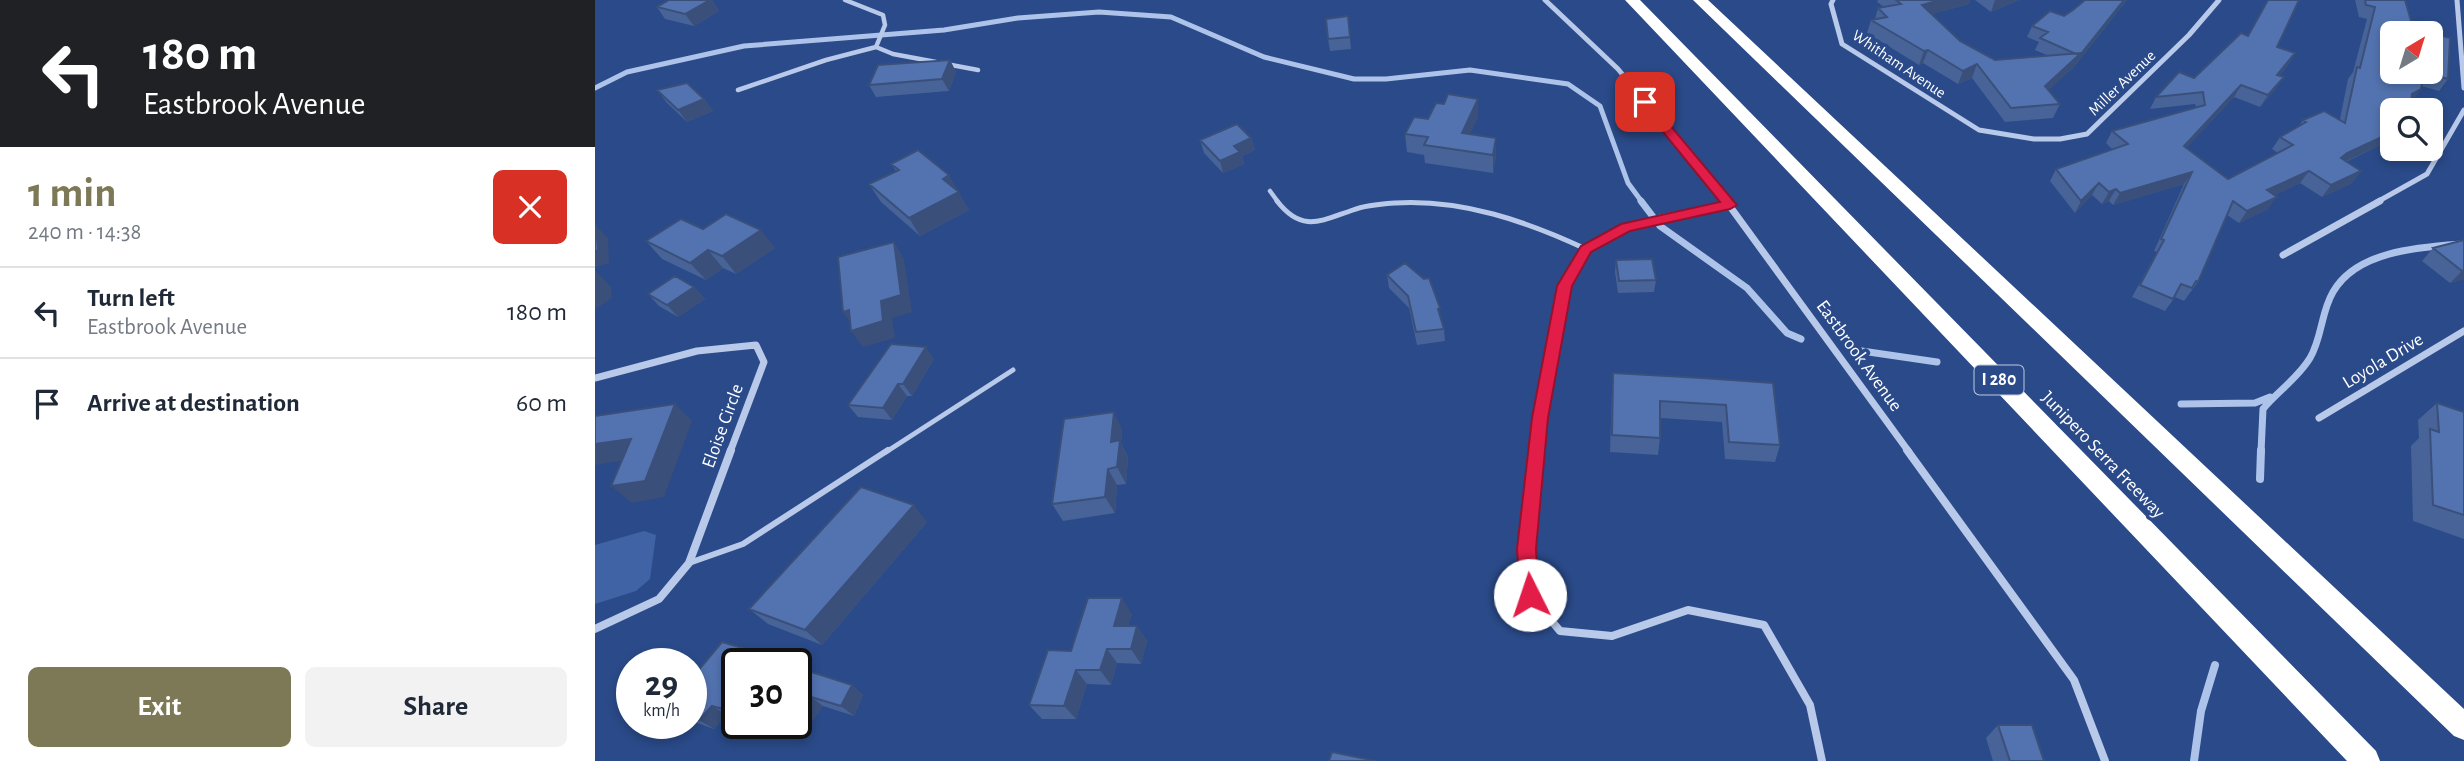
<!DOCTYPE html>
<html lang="en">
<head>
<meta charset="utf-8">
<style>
  body { margin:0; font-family:"Alegreya Sans",sans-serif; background:#f2f2f3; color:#1f2937; height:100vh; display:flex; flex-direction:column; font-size:26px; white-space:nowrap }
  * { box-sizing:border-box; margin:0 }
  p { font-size:23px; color:#747a83 }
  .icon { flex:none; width:38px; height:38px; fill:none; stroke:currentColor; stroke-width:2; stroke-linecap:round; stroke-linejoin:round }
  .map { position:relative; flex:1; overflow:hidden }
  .details { display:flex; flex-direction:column; background:#fff; width:595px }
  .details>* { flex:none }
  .top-card { background:#202124; color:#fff; overflow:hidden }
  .needle { width:46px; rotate:38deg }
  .controls { position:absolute; left:1785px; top:21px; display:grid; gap:14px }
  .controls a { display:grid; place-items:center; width:63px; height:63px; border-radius:10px; background:#fff; box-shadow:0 4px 10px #0003; font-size:35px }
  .speed { position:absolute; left:21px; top:648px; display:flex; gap:14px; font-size:35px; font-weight:700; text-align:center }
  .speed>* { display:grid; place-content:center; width:91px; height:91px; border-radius:50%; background:#fff; box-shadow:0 4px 10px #0003; line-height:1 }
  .speed small { font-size:18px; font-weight:400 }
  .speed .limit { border:4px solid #111; border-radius:10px; background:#fff; color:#111 }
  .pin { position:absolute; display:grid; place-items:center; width:60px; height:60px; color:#fff; margin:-30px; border-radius:14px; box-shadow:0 4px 10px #0006 }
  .me { position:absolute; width:77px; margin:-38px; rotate:356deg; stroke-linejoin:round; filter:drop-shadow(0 0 5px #0008) }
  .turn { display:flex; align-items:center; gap:24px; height:147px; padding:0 28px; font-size:32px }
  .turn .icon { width:91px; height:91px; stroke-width:2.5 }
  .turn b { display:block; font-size:49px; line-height:60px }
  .round { display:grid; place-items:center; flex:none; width:74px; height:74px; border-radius:10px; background:#f2f2f3 }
  .headline { display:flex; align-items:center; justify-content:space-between; height:119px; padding:0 28px }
  h1 { font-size:42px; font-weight:700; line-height:52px; color:#7d7957 }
  .primary-button { display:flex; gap:14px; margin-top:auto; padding:14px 28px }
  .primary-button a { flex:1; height:80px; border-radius:10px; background:#7d7957; color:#fff; font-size:28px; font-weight:700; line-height:80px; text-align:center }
  .primary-button a+a { background:#f2f2f3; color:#1f2937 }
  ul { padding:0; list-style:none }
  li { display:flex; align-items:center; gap:21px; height:91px; padding:0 28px; border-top:2px solid #e0e1e3 }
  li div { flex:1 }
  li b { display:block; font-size:26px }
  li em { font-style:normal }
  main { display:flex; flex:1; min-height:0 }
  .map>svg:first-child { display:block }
</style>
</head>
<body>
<main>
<section class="details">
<div class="top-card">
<div class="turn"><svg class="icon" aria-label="left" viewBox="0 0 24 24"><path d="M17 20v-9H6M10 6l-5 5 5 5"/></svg><div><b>180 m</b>Eastbrook Avenue</div></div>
</div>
<div class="headline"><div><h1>1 min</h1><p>240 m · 14:38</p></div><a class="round" style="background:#d93025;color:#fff"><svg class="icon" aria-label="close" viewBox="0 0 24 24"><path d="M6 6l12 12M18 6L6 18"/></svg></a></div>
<ul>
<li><svg class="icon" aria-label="left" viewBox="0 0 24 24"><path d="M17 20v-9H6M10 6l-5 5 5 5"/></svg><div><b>Turn left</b><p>Eastbrook Avenue</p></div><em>180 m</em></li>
<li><svg class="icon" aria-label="arrive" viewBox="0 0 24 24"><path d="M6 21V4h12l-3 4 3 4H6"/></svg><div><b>Arrive at destination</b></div><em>60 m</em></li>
</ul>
<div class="primary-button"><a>Exit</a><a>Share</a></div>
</section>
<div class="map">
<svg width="1869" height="761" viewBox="0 0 1869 761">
  <rect width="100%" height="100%" fill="#2a4a89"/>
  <path fill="#3f63a5" d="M49,531L61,535L55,579L41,591L0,604V545Z"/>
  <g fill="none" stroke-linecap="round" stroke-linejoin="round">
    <path stroke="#adc3e9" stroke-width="5" d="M0,88L32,72L149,46L349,30L423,18L504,12L576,17L669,57L759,79H791L875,70L973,84L1005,106L1033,183L1047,202"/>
    <path stroke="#adc3e9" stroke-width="7" d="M1046,201L1065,226L1152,288L1192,333L1206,339
      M1260,350L1342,362
      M1586,404L1660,403L1675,397
      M1666,452L1668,409C1683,391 1703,378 1715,358C1727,338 1726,312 1738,292C1762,250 1826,247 1869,244"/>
    <path stroke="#adc3e9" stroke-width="8" d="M1665,479L1666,450
      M1599,761L1606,711L1620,665"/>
    <path stroke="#b8c9e9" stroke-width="4.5" d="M250,0L288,15L290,25L281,47L298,54L341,62
      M351,64L383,70
      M143,90L231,60L281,47
      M675,191L683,202"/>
    <path stroke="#b8c9e9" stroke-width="5" d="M682,201C707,233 725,221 758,210C771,205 786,204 800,203C867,199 931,221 991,249
      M291,452L418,370"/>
    <path stroke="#b8c9e9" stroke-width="6" d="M94,563L148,544L293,450"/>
    <path stroke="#b8c9e9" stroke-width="5" d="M950,0L1023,69L1132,202
      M1238,0L1236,4L1247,44L1384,130L1439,139H1465L1492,134L1594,35L1624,0
      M1862,0L1869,88
      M1782,202L1832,174L1869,110"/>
    <path stroke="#b8c9e9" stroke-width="7" d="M1131,201L1314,452
      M1688,255L1785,201
      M0,378L102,351L161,345L169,362L135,452
      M1724,418L1869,331
      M942,452C947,409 959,274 993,248C1032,218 1088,215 1135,205"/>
    <path stroke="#b8c9e9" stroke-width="8" d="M942,450L932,549L935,595L965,631L1017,636L1093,610L1169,625L1215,705L1227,761
      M1312,450L1479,680L1510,761
      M0,629L64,599L94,563L136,450"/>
    <path fill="#fff" fill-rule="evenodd" d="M1030,0H1045L1781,751L1785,761H1752Z
      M1098,0H1113L1869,709V740L1859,736Z"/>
  </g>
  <path fill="#476397" d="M74,0H117L124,11L99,26L70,19L62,7Z
    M1283,0H1375L1374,4L1337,14L1365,41L1400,60L1454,56L1440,50L1444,42L1432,37L1437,26L1469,16L1478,10L1490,0H1532L1479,67L1453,90L1465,104L1458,118L1410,122L1377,78L1363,84L1328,63L1324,65L1272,33L1276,20L1280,19L1283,8L1289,7L1282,2Z
    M1380,0H1424L1396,12Z
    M1760,0H1810L1816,21L1827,30L1853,79L1844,91L1826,86L1797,110V144L1794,148L1785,145L1751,162L1766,171L1757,183L1727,197L1705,183L1680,195L1673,209L1644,223L1632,215L1603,282L1589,301L1580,297L1570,311L1537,297L1562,252L1559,251L1589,184L1518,205L1514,201L1507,204L1497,195L1480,213L1455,181L1461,169L1518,150L1511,143L1517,131L1601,107L1600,104L1555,109L1561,97L1599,78L1682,47L1700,53L1693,65L1684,76L1681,89L1665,107L1639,97L1591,148L1633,179L1683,153L1677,149L1685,137L1703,127L1708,120L1745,119L1753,79L1758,72L1772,19L1764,17Z
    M754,28L756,49L735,51L733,39Z
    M355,60L361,72L354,91L281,97L274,85Z
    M62,90L109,99L118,111L92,122L72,103Z
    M883,99V116L875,134L901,156L898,173L830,163L829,155L812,152L810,134L833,119L849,104Z
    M656,138L660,150L647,156L649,164L628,173L609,153L605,140Z
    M296,164L362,190L374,210L325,236L286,202L274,184L301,171Z
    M108,229L180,248L141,274L128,268L111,280L67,259L51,241Z
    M1869,240V279L1855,283L1827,261L1838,248Z
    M1021,260L1061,280L1059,292L1023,293L1020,272Z
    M792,275L846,320L849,329L850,341L822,345L814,308L794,288Z
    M99,287L110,299L83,317L64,306L53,294Z
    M339,359L317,396H312L297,420L263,417L253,405Z
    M1018,373L1107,378L1185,445L1180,462L1130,459L1127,422L1065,418V438L1063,455L1015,452L1017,390Z
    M1842,403L1869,412V539L1818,521L1816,446L1824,438L1823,420Z
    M527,429L526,443L533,457L531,484L522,485L520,513L468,521L457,504Z
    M332,522L227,645L173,624L154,609Z
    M537,614L533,626H542L552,641L546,664L522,663L516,685L492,684L481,719H447L434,705L476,651Z
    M142,663V718L131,715L119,729L96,721V670L102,672Z
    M201,667L257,685L268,695L259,716L228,706L206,736L159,723H201Z
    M1403,725L1449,761H1398L1391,738Z"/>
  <path fill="#3a507b" d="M115,0H117L124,11L99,26L90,14Z
    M1345,0H1375L1374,4L1323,18L1327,5Z
    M1400,0H1424L1396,12Z
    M1529,0H1532L1479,67L1443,100L1450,86Z
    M1333,50L1328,63L1324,65L1329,51Z
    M1700,53L1693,65L1675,87L1682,75Z
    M355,60L361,72L354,91L347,79Z
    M1382,64L1377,78L1363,84L1368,71Z
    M1689,77L1681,89L1665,107L1673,95Z
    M1646,85L1639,97L1582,158L1589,146Z
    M1826,89L1817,101L1808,106L1817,94Z
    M109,99L118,111L92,122L83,110Z
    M883,99V116L868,151L867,133Z
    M1795,133L1785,145L1743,165L1746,158L1752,153Z
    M656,138L660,150L647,156L649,164L628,173L625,161L639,146Z
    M901,138V156L898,173V155Z
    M1714,171L1705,183L1664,203L1672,190Z
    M1766,171L1757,183L1727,197L1736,185Z
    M1597,172L1589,184L1518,205L1525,193Z
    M354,175L374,210L325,236L314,218L348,179Z
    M1504,183L1497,195L1480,213L1486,201Z
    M1521,189L1514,201L1507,204L1514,192Z
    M1682,197L1673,209L1644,223L1652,211Z
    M1,226L13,238L14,263L0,267Z
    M166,230L180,248L141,274L127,256Z
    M299,242L309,259L317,312L297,318L300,338L268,347L256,331L286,301Z
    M113,250L128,268L111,280L95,263Z
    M0,270L16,287L17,298L0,309Z
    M1869,270V279L1855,283L1867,271Z
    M99,287L110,299L83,317L72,305Z
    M254,310L260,329L248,312Z
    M331,347L339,359L317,396L308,384Z
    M303,384L312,396L297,420L288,408Z
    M80,404L97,421L69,497L37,503L16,486Z
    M519,412L527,429L526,443L533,457L531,484L522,467L516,442Z
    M36,439L55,456L0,465V444Z
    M513,469L522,485L520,513L510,497Z
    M319,505L332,522L227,645L210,630Z
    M527,598L537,614L529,640L519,626Z
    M542,626L552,641L546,664L536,649Z
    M512,649L522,663L516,685L505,670Z
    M481,670L492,684L481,719L469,706Z
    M257,685L268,695L259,716L246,706Z
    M216,697L228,706L206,736L193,726L196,723H201V716Z
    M117,706L131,715L119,729L104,720Z"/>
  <path fill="#5373b0" stroke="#3a507b" stroke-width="2" fill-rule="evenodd" d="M74,0H115L90,14L62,7Z
    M1301,0H1345L1327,5L1365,41L1400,60L1486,53L1450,86L1465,104L1416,108L1382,64L1368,71L1333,50L1329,51L1276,20L1292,17L1283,8L1306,4Z
    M1490,0H1529L1485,55L1486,53L1481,54L1445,38L1453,32L1437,26L1455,11L1469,16L1478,10Z
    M1673,0H1704L1682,47L1700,53L1682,75L1689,77L1673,95L1646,85L1589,146L1633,179L1698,145L1685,137L1711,122L1708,120L1729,111L1750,123L1762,67L1765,68L1780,7L1771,5L1770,0H1810L1816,21L1828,24L1827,30L1855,38L1853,79L1829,72L1826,89L1817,94L1815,110H1797V134L1795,133L1752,153L1746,158L1766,171L1736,185L1714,171L1672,190L1682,197L1652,211L1638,201L1603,282L1601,281L1597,288L1586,284L1578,299L1545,285L1569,240L1566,239L1597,172L1525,193L1521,189L1514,192L1504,183L1486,201L1461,169L1533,144L1517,131L1610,105L1608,92L1561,97L1584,72L1599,78L1646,33L1653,36ZM1797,33H1836V72H1797Z
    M753,16L755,37L733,39L731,19Z
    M355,60L347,79L274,85L283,65Z
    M92,83L109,99L83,110L62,90Z
    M853,94L883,99L867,133L901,138L898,155L829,145L833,137L810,134L819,117L833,119L841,103L849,104Z
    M642,124L656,138L639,146L645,152L625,161L605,140Z
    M323,150L354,175L348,179L364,192L314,218L274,184L304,170L296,164Z
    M131,214L166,230L127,256L113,250L95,263L51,241L86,219L108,229Z
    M0,226H1L3,250L0,251Z
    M1869,240V270L1867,271L1838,248Z
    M299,242L306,295L286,301L288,321L256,331L254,310L248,312L243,257Z
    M1057,259L1061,280L1024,281L1021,260Z
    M810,263L829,279L834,278L845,308L843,309L849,329L821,332L813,296L792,275Z
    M80,276L99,287L72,305L53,294Z
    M296,344L331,347L308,384H303L288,408L253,405Z
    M1018,373L1107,378L1178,383L1185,445L1134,442L1131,405L1065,401V438L1017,435Z
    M1842,403L1869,412V515L1838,505L1835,429L1844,432Z
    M80,404L50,481L16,486L36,439L0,444V416Z
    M519,412L516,442L525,440L522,467L513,469L510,497L457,504L469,419Z
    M266,487L319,505L210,630L154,609Z
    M493,598H527L519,626H542L536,649H512L505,670H481L469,706L434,705L453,650L476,651Z
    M127,642L193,661L191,663H142V713L117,706L104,720L96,717V670L102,672Z
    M201,667L257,685L246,706L216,697L201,716Z
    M179,723H196L193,726Z
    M1403,725H1437L1449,761H1415Z
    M737,752L781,761H734Z"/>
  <path fill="#e11d48" stroke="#92132f" stroke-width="2" d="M1046,100H1054L1142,205L1135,209L1035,231L996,252L977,286L953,418L941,549L944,595L941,601L935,603L928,601L925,595L922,549L937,418L962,286L986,246L1026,224L1125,202L1046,105Z"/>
  <g text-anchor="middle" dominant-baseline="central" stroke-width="7" stroke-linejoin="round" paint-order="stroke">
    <g font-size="16" fill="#fff" stroke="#2a4a89">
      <text transform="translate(1304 64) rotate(34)">Whitham Avenue</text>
      <text transform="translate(1527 83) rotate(-44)">Miller Avenue</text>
    </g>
    <rect fill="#2a4a89" stroke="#bfc9dc" stroke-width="2" x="1379.5" y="365.5" width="49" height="29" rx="5"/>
    <g font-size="18" font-weight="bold" fill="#fff">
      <text x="1404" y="380">I 280</text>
    </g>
    <g font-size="19" fill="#fff" stroke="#2a4a89">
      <text transform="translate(1264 356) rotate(54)">Eastbrook Avenue</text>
      <text transform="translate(1788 361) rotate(-31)">Loyola Drive</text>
      <text transform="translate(128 426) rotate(-70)">Eloise Circle</text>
      <text transform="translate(1508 455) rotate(46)">Junipero Serra Freeway</text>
    </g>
  </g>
</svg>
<div class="controls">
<a><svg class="needle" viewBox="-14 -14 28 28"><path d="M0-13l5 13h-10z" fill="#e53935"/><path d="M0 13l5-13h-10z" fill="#747a83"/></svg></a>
<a><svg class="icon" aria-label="search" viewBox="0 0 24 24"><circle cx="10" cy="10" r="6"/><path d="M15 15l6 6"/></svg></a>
</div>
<div class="speed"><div>29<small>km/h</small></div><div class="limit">30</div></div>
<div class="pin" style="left:1050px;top:102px;background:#d93025"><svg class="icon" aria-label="arrive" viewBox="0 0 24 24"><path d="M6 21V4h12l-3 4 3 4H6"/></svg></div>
<svg class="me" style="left:935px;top:595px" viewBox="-20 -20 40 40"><circle r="19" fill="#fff"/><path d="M0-13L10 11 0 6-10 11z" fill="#e11d48"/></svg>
</div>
</main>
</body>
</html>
